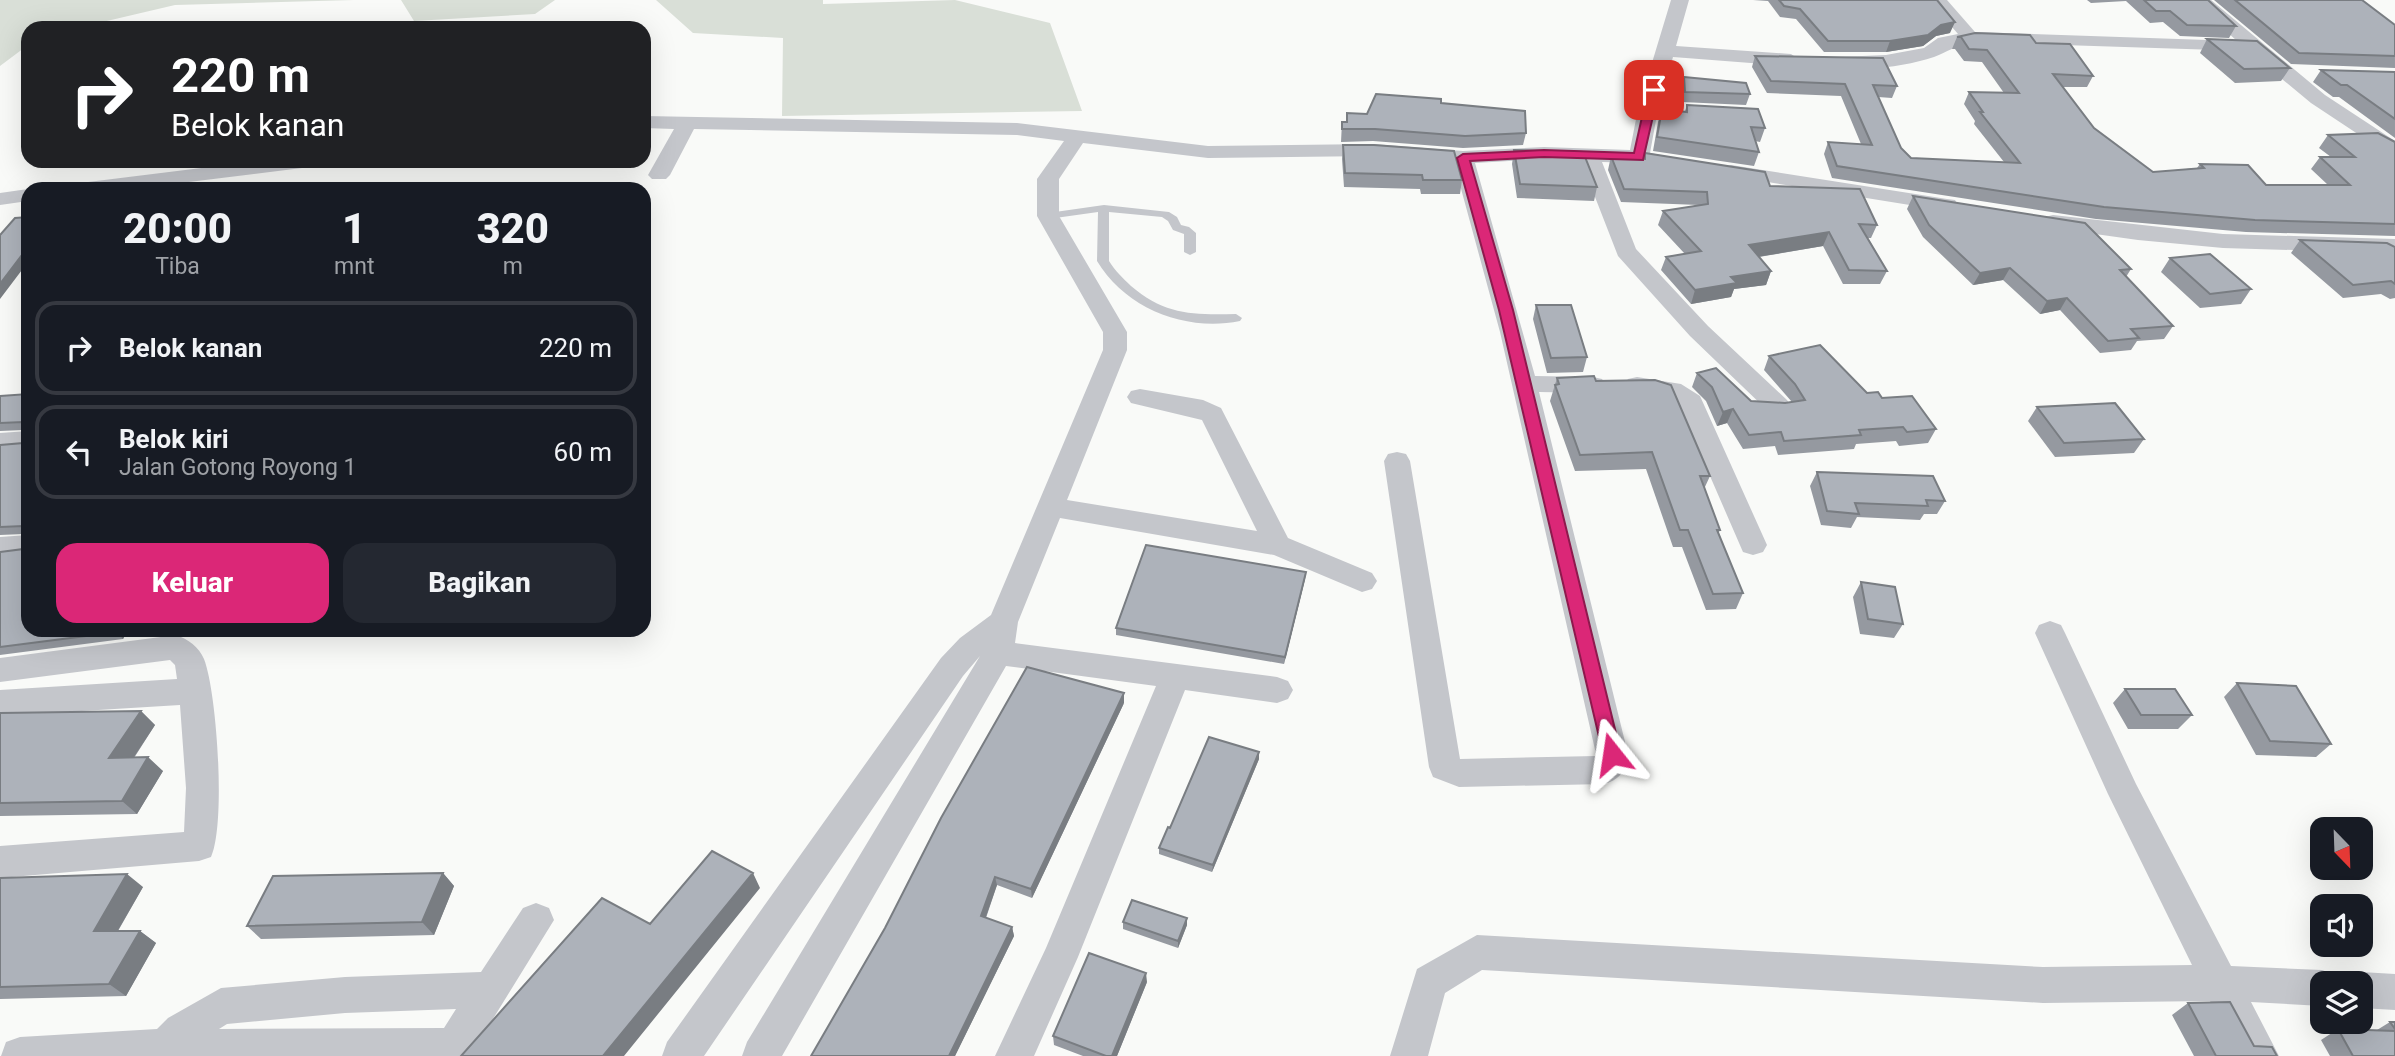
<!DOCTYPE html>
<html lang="id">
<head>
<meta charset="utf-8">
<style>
  body { margin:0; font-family:Roboto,sans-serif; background:#242831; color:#f1f3f6; height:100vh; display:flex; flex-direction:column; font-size:26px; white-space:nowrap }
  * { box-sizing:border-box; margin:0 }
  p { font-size:23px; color:#9ea1a6 }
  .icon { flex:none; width:38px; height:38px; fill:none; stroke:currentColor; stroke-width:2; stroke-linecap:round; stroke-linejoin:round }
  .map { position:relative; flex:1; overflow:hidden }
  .drawer { position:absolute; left:21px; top:182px; width:630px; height:455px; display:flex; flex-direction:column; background:#171b24; border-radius:21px; box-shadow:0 7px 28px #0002 }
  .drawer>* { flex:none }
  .banner { position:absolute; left:21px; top:21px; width:630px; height:147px; border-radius:21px; box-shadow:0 7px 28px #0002; background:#202124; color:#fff; overflow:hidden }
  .needle { width:46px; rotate:157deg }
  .controls { position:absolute; left:2310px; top:817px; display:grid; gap:14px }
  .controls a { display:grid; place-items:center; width:63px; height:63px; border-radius:14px; background:#171b24; box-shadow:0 7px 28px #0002; font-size:35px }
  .pin { position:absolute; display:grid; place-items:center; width:60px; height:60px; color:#fff; margin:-30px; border-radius:14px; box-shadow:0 4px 10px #0006 }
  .me { position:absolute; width:77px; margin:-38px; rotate:345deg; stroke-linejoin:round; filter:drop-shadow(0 0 5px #0008) }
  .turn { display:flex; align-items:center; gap:24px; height:147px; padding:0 35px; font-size:32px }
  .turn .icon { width:91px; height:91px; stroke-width:2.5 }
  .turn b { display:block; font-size:49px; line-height:60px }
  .eta { display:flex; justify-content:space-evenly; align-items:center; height:119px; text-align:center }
  .eta b { font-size:42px; font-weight:800; line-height:49px }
  .primary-button { display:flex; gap:14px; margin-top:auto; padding:14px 35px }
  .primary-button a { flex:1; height:80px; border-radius:21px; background:#db2777; color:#fff; font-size:28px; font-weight:800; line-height:80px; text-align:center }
  .primary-button a+a { background:#242831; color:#f1f3f6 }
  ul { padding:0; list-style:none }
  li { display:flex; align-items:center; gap:21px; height:94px; margin:0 14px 10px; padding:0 21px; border:4px solid #363941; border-radius:21px }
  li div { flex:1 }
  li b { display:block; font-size:26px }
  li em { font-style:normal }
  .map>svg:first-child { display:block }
</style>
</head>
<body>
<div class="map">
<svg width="2395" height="1056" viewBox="0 0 2395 1056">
  <rect width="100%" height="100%" fill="#f9faf8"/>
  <path fill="#d9dfd7" d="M0,0H354L175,5L77,28H28V45L0,66Z
    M401,0H555L535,14L414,21Z
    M656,0H823V4L955,0L1050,23L1082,111L782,116L783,38L693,33Z"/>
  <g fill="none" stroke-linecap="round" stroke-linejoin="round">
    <path fill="#c4c6cb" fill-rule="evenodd" d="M1104,205L1169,212L1177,217L1181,225L1189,227L1196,233V252L1190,255L1184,252V234L1173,230L1168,221L1162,217L1109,212V261C1115,271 1123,278 1131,286C1165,315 1193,315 1236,314L1242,318L1240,321C1186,332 1126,309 1097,261L1098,212L1048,219L1043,216L1048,213Z"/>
    <path fill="#c4c6cb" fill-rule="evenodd" d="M1671,0H1689L1676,46L1791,54L1800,60L1791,66L1673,57L1658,109L1650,153L1687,160L1690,164L1687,168L1680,170L1639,163L1602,162L1636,249L1708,326L1787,400L1791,406L1787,412L1778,415L1769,412L1690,336L1618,256L1581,161L1544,159L1475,163L1535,376L1593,377L1602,379L1606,385L1602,391L1593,393L1539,392L1628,754C1627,770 1620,779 1605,784L1459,787L1433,777L1429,767L1384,461L1388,454L1397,452L1406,454L1410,461L1460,759L1596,756V754L1500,332L1454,163L1373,156L1208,158L1083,143L1059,179V216L1127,332V350L1067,500L1257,531L1202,420L1131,403L1127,397L1131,391L1140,389L1203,400L1221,408L1288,538L1372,573L1377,581L1372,589L1362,592L1274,555L1060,518L1018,622L1015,643L1277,677L1288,681L1293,690L1288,699L1277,703L1185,690L1078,957L1034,1056H995L1046,948L1156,686L1006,666L782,1056H742L747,1042L980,656L963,676L704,1056H662L667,1042L941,658L960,638L991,615L1103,350V332L1037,216V179L1064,141L1017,135L694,129L670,175L666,179H652L648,175L674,129L644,128V116L1017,123L1208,146L1373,144L1463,151L1544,147L1630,150L1638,109Z
      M1929,0H1947L1975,32L2237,41L2192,0H2211L2325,95L2395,141V156L2388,154L2311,103L2248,51L1970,42C1954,46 1948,52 1934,57C1907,66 1868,72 1839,65L1837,61L1839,57L1886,55L1924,48L1938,38L1958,34Z
      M259,161H320L317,165L310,167L132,189H69L72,184L80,183Z
      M1731,165L1947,199L1955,200L1958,205L1955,210L1947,211L1724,175L1721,171L1724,167Z
      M28,189V201L0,205V193Z
      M2053,215L2223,234L2395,239V253L2223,248L2138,240L2045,227L2042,222L2045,217Z
      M1637,377L1681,384L1700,396L1767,545L1763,552L1753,555L1743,552L1680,407L1665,397L1628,391L1624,385L1628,379Z
      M28,431V449L0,451V433Z
      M28,535V555L0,559V537Z
      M2050,621L2061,625L2065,633L2136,784L2231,966L2322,970L2335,975L2339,984H2322V1006L2251,1002L2279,1056H2239L2210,1001L2043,1003L1482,970L1445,993L1428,1056H1390L1417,969L1477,935L2043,967L2192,965L2108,794L2035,633L2039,625Z
      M176,635C188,639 199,647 204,659C217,692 226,825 211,857L199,861L0,878V846L184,832L186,788L180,705L0,716V690L177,679L175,665L170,660L0,682V658Z
      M536,903L549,908L554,920L470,1056H1L6,1042L20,1037L157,1029L168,1018L221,988L345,977L481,972L523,908ZM456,1009L444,1028L219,1029L227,1024L345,1013Z
      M2361,972L2395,974V1010L2361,1008V984H2345L2348,977Z"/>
  </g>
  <path fill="#9599a0" d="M1753,0H1937L1950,33L1936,36L1923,46L1886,52H1824L1796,19L1780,17L1768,1Z
    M2087,0H2208L2236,26L2229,38L2180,36L2163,22L2150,23L2126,1L2091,3Z
    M2214,0H2362L2395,25V68L2291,64Z
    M1957,37L2036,43L2093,76L2087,87H2063L2094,128L2153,172L2197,168L2200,164L2266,185H2328L2311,169L2320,157H2331L2319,148L2328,135L2395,142V236L2246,232L2096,219L1832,178L1824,154L1828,142L1861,144L1841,96L1767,93L1752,67L1755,56L1897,86L1892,98L1878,97L1901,148L1911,158L2004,162L1974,124L1975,121L1964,104L1969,92L2004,93L1982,62L1964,61L1955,49H1952Z
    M2207,39L2290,68L2281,81L2235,83L2200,53Z
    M2321,70L2395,72V138L2339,97H2333L2313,82Z
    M1684,77L1750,94L1746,105L1682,102L1681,87Z
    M1441,103L1526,133L1523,145L1463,148L1373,141L1341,142L1342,122H1346L1367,114Z
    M1687,105L1765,128L1760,142L1755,141L1759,152L1754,166L1653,151L1658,122L1662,109L1685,111Z
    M1343,145L1462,180L1460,194H1421L1420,189L1344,187L1342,159Z
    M1514,150L1597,187L1594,201L1517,198L1512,164Z
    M1645,153L1770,186L1877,225L1871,238H1868L1887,271L1880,284H1843L1823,246L1759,257L1771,271L1766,285L1734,289L1731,297L1691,304L1661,270L1666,257L1685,254L1658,225L1663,211L1699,205L1621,202L1608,170L1611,156L1643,158Z
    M1913,196L2131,269L2126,277L2173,326L2164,339L2137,341L2131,350L2100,353L2060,310L2040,314L2003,280L1973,285L1923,237L1907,209Z
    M2300,240L2395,247V298L2390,299L2381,294L2343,298L2291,253Z
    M2170,258L2251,289L2241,304L2200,308L2161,272Z
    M1536,305L1587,357L1583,372L1547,373L1533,319Z
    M1769,356L1882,398L1936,429L1928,443L1899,446L1896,441L1856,444L1854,449L1778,455L1775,446L1743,449L1727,423L1717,426L1706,401L1692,387L1697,373L1751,401L1785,403L1792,402L1764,370Z
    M1557,378L1596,381L1710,476L1704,489L1720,530L1718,534L1743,593L1736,609L1706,610L1682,547H1673L1646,469L1575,471L1550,401Z
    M28,394L128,630L123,639L0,655V552L23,549V534L0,535V445L23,443V430L0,431V396Z
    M2037,407L2144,439L2134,453L2055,457L2028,421Z
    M1817,472L1945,501L1937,514H1924L1920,520L1857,517L1851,528L1821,525L1810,486Z
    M1306,572L1305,579L1284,664L1116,635V628Z
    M1861,582L1903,624L1894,638L1860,634L1853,597Z
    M2237,683L2331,744L2316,757L2256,755L2224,697Z
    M2125,689L2192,715L2178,729H2128L2113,703Z
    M1124,703L1032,898L997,885L986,918L1012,927L1014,936L955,1056H811Z
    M141,711L155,725L134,758L163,771L137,814L0,816V713Z
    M1259,752V759L1212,872L1159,854V848L1170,828Z
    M443,873L454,886L434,935L261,939L247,926Z
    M0,878L143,887L118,931H140L156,943L126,996L0,999Z
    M1187,918V925L1178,948L1123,929V922Z
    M1147,982L1117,1056H1083L1054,1045L1053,1036Z
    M2188,1003L2254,1046L2277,1056H2194L2172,1015Z
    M2390,1022H2395V1056H2330L2321,1040L2338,1029L2377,1030Z"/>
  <path fill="#797d82" d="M1955,22L1950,33L1936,36L1923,46L1886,52L1890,41L1941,25Z
    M1829,232L1823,246L1745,259L1749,245Z
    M28,247V262L0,299V284Z
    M2010,268L2003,280L1973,285L1980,273Z
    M1771,271L1766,285L1734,289L1731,297L1691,304L1695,290L1731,277Z
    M2067,298L2060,310L2040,314L2047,301Z
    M1733,409L1727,423L1717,426L1723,412Z
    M1306,572L1305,579L1284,664L1285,657Z
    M118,630H128L123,639L117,632Z
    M1124,693V703L1032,898L1031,889Z
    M141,711L155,725L124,772L109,758Z
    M1259,752V759L1212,872L1213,865Z
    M148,757L163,771L137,814L122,801Z
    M443,873L454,886L434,935L422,922Z
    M753,873L760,888L624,1056H603Z
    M127,874L143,887L110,944L94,931Z
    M995,877L997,885L983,925L981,916Z
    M1187,918V925L1178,948V941Z
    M1012,927L1014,936L955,1056H949Z
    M140,931L156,943L126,996L109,984Z
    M1146,973L1147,982L1117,1056H1112Z"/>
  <path fill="#adb2ba" stroke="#797d82" stroke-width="2" d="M1779,0H1937L1955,22L1941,25L1928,35L1890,41H1828L1800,9L1784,6Z
    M2144,0H2208L2236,26L2187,25L2170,11H2156Z
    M2235,0H2362L2395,25V56L2299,53Z
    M1975,33L2030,35L2036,43L2070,44L2093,76L2053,74L2094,128L2153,172L2204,168L2200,164L2248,165L2266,185H2350L2320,157H2355L2328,135L2378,133L2395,142V224L2255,220L2104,207L1837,166L1828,142L1872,145L1845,84L1771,81L1755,56L1883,58L1897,86L1873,85L1901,148L1911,158L2020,163L1980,112H1983L1969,92L2019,93L1987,50L1969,49L1961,37H1957Z
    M2207,39L2257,41L2290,68L2244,69Z
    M2321,70L2395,72V119L2347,85H2341Z
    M1684,77L1746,83L1750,94L1685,92Z
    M1376,94L1441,99V103L1525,111L1526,133L1465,136L1375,129H1342V122H1347V113L1367,114Z
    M1687,105L1758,109L1765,128L1751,127L1759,152L1657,137L1662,109L1687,112Z
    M1343,145H1374L1454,151L1462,180H1423L1422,175L1345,173Z
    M1514,150L1583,152L1597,187L1520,184Z
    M1645,153L1765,172L1770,186L1860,189L1877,225L1859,224L1887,271L1849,270L1829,232L1749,245L1771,271L1731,277L1737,283L1695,290L1666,257L1701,251L1663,211L1708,204L1707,192L1624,189L1611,156L1645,159Z
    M1913,196L2085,223L2131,269L2120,270L2173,326L2131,329L2139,338L2108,341L2067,298L2047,301L2010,268L1980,273L1929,225Z
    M28,217V247L0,284V235L15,218Z
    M2300,240L2387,243L2395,247V284L2391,281L2353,285Z
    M2210,254L2251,289L2210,294L2170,258Z
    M1536,305H1571L1587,357L1551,358Z
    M1820,345L1867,393L1878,392L1882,398L1912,396L1936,429L1907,432L1903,427L1859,430L1861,435L1784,441L1781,432L1749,435L1733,409L1723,412L1712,387L1697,373L1716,368L1751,401L1785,403L1805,400L1795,384L1769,356Z
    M1594,376L1596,381L1655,380L1671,385L1710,476H1700L1720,530H1717L1743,593L1713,594L1688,530H1680L1652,452L1580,455L1555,385L1559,384L1557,378Z
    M28,394V630H118L117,632L0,647V552L23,549V526L0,527V445L23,443V422L0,423V396Z
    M2115,403L2144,439L2064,443L2037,407Z
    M1817,472L1933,476L1945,501L1926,500L1928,506L1855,503L1859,514L1827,511Z
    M1146,545L1306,572L1285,657L1116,628Z
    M1861,582L1895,587L1903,624L1868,619Z
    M1027,667L1124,693L1031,889L995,877L981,916L1012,927L949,1056H811L885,928L941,818Z
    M2237,683L2296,686L2331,744L2270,741Z
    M2125,689H2175L2192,715H2141Z
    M141,711L109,758L148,757L122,801L0,803V713Z
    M1209,737L1259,752L1213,865L1159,848L1168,827L1170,828Z
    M712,851L753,873L603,1056H461L602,898L650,924Z
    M443,873L422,922L247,926L273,876Z
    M127,874L94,931H140L109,984L0,987V878Z
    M1132,900L1187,918L1178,941L1123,922Z
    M1089,953L1146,973L1112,1056H1106L1053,1036Z
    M2230,1002L2254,1046L2272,1047L2277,1056H2216L2188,1003Z
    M2390,1022H2395V1029Z
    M2338,1029L2395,1031V1056H2353Z"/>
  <path fill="#db2777" stroke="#8e194d" stroke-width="2" d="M1654,86L1659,90L1643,160L1544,157L1470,161L1513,310L1621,754L1618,760L1612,762L1605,760L1603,754L1499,310L1457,158L1463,154L1544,150L1634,153L1648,90Z"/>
</svg>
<div class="controls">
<a><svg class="needle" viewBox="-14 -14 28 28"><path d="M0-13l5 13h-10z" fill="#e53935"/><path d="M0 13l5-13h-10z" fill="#9ea1a6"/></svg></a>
<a><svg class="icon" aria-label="sound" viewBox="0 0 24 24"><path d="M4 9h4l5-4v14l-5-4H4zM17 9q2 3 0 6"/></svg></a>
<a><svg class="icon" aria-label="layers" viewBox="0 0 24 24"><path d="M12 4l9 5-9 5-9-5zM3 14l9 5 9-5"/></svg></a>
</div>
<div class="pin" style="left:1654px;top:90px;background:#d93025"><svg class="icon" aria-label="arrive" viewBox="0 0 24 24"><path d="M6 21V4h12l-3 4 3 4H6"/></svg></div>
<svg class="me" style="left:1612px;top:754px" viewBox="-20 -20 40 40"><path d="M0-17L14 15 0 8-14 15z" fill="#db2777" stroke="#fff" stroke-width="4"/></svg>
<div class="banner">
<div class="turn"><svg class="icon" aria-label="right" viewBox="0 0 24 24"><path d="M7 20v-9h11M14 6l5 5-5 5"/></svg><div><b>220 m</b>Belok kanan</div></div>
</div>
<section class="drawer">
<div class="eta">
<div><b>20:00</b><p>Tiba</p></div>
<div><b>1</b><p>mnt</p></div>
<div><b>320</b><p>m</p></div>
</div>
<ul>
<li><svg class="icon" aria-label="right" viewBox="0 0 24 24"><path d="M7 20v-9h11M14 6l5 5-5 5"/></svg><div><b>Belok kanan</b></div><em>220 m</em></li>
<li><svg class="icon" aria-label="left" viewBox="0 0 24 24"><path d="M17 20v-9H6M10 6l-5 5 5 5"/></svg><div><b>Belok kiri</b><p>Jalan Gotong Royong 1</p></div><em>60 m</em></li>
</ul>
<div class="primary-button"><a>Keluar</a><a>Bagikan</a></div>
</section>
</div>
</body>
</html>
